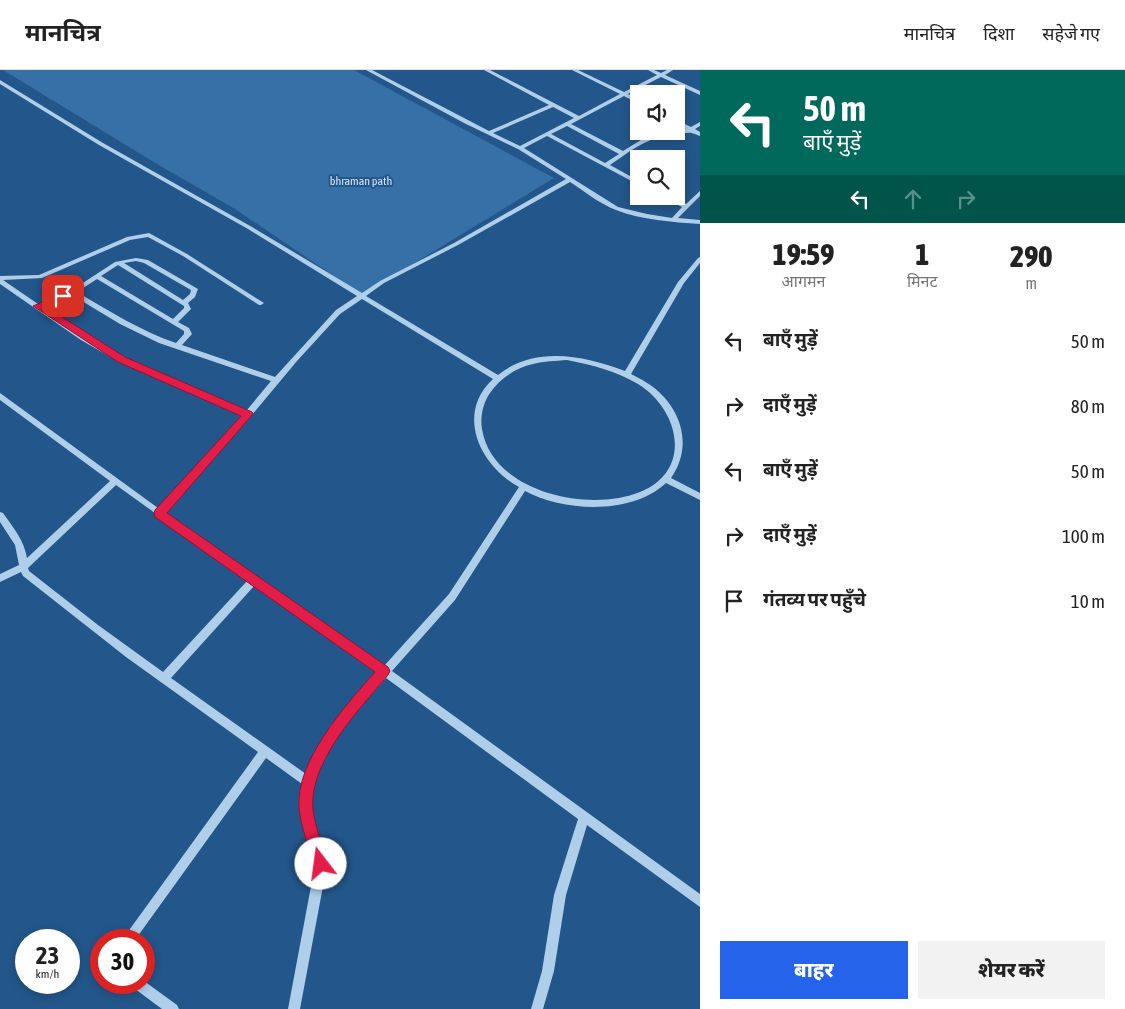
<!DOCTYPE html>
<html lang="hi">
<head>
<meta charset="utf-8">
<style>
  body { margin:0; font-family:"Asap Condensed","Noto Sans Devanagari",sans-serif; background:#f2f2f2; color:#222; height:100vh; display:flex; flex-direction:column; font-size:19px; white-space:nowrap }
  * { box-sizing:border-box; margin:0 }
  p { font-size:16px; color:#767676 }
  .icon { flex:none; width:28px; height:28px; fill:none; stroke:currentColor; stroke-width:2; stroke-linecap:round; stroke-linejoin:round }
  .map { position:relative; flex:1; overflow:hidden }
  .drawer { display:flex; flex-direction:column; background:#fff; width:425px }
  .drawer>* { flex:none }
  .guide { background:#00695c; color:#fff; overflow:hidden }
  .controls { position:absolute; left:630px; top:15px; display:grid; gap:10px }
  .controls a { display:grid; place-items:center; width:55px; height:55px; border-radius:0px; background:#fff; box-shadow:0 2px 8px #0003; font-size:25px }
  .speed { position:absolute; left:15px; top:859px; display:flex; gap:10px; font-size:25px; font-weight:700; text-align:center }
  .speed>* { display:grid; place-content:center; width:65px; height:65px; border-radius:50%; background:#fff; box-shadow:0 2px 8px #0003; line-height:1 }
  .speed small { font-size:12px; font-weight:400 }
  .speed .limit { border:8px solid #d22; background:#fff; color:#111 }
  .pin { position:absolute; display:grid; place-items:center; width:42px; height:42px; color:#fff; margin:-21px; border-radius:10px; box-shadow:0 2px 8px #0006 }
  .me { position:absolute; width:55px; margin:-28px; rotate:345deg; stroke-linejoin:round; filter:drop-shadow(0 0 4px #0008) }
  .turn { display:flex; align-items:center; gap:18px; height:105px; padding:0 20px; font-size:22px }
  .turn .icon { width:65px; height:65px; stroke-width:2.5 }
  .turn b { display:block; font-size:35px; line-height:42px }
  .lanes { display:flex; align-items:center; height:48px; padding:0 20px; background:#0003; justify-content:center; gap:25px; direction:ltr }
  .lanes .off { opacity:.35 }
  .eta { display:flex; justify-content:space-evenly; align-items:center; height:85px; text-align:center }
  .eta b { font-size:30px; font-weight:800; line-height:35px }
  .cta { display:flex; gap:10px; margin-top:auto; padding:10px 20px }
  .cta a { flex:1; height:58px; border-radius:0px; background:#2563eb; color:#fff; font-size:20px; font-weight:800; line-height:58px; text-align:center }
  .cta a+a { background:#f2f2f2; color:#222 }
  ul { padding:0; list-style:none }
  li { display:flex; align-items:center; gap:15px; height:65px; padding:0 20px }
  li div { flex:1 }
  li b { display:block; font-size:19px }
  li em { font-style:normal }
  header { display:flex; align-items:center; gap:30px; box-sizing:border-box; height:70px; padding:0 25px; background:#fff; border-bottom:1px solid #e0e0e0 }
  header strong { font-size:24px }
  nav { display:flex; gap:28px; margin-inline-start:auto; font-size:18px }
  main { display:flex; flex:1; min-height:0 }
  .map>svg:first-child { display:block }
</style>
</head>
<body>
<header>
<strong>मानचित्र</strong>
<nav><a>मानचित्र</a><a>दिशा</a><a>सहेजे गए</a></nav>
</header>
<main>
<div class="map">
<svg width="700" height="939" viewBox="0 0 700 939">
  <rect width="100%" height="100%" fill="#23568a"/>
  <path fill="#3770a7" d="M3,0H354L554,108L362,225L235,139L157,94Z"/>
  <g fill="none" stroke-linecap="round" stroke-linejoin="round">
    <path fill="#afceea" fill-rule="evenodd" d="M366,0H372L489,61L549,35L484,0H490L579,46L620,24L572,0H578L624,22L657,5L648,0H654L661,3L667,0H673L665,5L700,21V25L661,7L628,24L639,30V34L624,26L571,54L623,81L641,70L654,64L686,59L676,54V50L691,57L700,52V56L695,59L700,62V66C688,61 689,63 677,64C646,67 634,79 610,95L639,111V115L547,66L524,78L618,137L647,144L672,148L682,137L661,126H669L686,134L700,121V126L678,148L700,150V154C672,152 642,150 616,140C600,134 584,121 570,112L458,175L384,213L366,226L498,305C535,275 585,286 625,301L678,212L698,188L700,187V193L684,213L631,304C641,309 652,315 660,323C684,346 691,380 671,408L700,423V430L666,413C632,445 564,442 525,421L455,530L392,601L700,824V837L587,755L566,825L554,901L543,939H531L542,901L554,825L578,749L386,608L339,661L313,713L311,739L327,795L300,939H288L315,795L301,739L302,714L266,688L135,870H122L258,682L126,587L23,506L21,502L0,512V504L19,495L15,475L0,452V442L3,443C13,457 24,470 27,488L110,411L0,330V323L158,438L243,345L119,292L81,270L0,214V206L39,205L127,167L149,163L187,184L264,233L261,235H259L183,186L148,167L130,170L42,208L3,210L38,234L72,220L115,192L136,188L148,190L198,219L195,227L188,233L191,239L178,252L189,258L192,264L182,275L275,307L336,240L357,226L248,159L99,75L0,14V10L103,73L252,157L362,223L380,211L454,173L566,109L518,79L464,53ZM553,37L574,48L520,76L493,63ZM567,56L619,84L605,93L551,64ZM136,191L144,193L191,220L190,224L183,230L124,193ZM118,195L184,236V238L173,249L101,206ZM97,209L184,261V264L176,273C141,261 109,241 77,222ZM72,225L120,254L159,273L271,311L247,340L125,288L87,266L43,237ZM362,229L493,309C455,344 480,396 519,417L449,524L384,596L165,442L251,346L297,291L340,244ZM567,290C592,295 616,301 638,314C680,340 693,401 640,422C588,443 492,422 482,359C480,347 483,333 490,323C500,308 516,298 533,294C544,291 556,291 567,290ZM116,415L248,510L163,602L98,555L29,501L28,498ZM255,515L378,603L331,655L306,704L171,608Z
      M144,911L177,935L179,939H162L131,916L129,912H144Z"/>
  </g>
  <path fill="#e11d48" stroke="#92132f" d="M63,223L67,226L66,228L45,236L125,287L252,342L253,344L167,443L388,597L390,601L388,605C359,640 309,691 313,739C315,757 323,777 328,794L326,800L321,802L315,800L313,794C309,777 301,757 299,739C295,691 345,636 375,602L155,447L154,444L155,440L241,346L118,292L33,236Z"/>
  <g text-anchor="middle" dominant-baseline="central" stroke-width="4" stroke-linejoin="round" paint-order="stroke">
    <g font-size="12" fill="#d4e6f8" stroke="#23568a">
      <text x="361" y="111">bhraman path</text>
    </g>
  </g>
</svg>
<div class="controls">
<a><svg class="icon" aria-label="sound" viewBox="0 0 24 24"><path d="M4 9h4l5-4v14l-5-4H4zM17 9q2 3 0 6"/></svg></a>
<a><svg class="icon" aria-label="search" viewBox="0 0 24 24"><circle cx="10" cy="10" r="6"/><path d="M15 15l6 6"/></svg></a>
</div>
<div class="speed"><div>23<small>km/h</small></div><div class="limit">30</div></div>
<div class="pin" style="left:63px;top:226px;background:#d93025"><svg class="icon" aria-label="arrive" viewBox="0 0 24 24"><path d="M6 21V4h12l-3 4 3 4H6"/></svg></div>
<svg class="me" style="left:321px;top:794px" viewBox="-20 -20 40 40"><circle r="19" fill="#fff"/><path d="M0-13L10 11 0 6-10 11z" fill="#e11d48"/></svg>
</div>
<section class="drawer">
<div class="guide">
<div class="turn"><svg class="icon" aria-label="left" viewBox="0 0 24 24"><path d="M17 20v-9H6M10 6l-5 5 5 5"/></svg><div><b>50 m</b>बाएँ मुड़ें</div></div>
<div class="lanes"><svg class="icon" aria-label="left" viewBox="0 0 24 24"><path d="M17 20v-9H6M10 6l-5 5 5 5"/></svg><svg class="icon off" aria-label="ahead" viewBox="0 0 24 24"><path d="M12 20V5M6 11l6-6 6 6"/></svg><svg class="icon off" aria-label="right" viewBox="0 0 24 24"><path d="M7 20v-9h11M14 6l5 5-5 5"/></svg></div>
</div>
<div class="eta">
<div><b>19:59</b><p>आगमन</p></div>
<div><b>1</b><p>मिनट</p></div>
<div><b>290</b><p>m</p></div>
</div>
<ul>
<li><svg class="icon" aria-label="left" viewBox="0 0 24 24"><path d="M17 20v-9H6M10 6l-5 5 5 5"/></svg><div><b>बाएँ मुड़ें</b></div><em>50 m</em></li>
<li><svg class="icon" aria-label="right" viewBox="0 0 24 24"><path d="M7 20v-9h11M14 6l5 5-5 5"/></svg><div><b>दाएँ मुड़ें</b></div><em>80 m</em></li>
<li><svg class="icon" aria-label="left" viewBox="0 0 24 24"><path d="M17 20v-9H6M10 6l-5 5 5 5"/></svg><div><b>बाएँ मुड़ें</b></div><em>50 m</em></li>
<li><svg class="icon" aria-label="right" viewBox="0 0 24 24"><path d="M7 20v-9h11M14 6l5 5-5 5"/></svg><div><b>दाएँ मुड़ें</b></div><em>100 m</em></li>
<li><svg class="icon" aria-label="arrive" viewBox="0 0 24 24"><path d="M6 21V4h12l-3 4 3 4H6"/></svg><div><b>गंतव्य पर पहुँचे</b></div><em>10 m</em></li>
</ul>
<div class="cta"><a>बाहर</a><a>शेयर करें</a></div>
</section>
</main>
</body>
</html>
